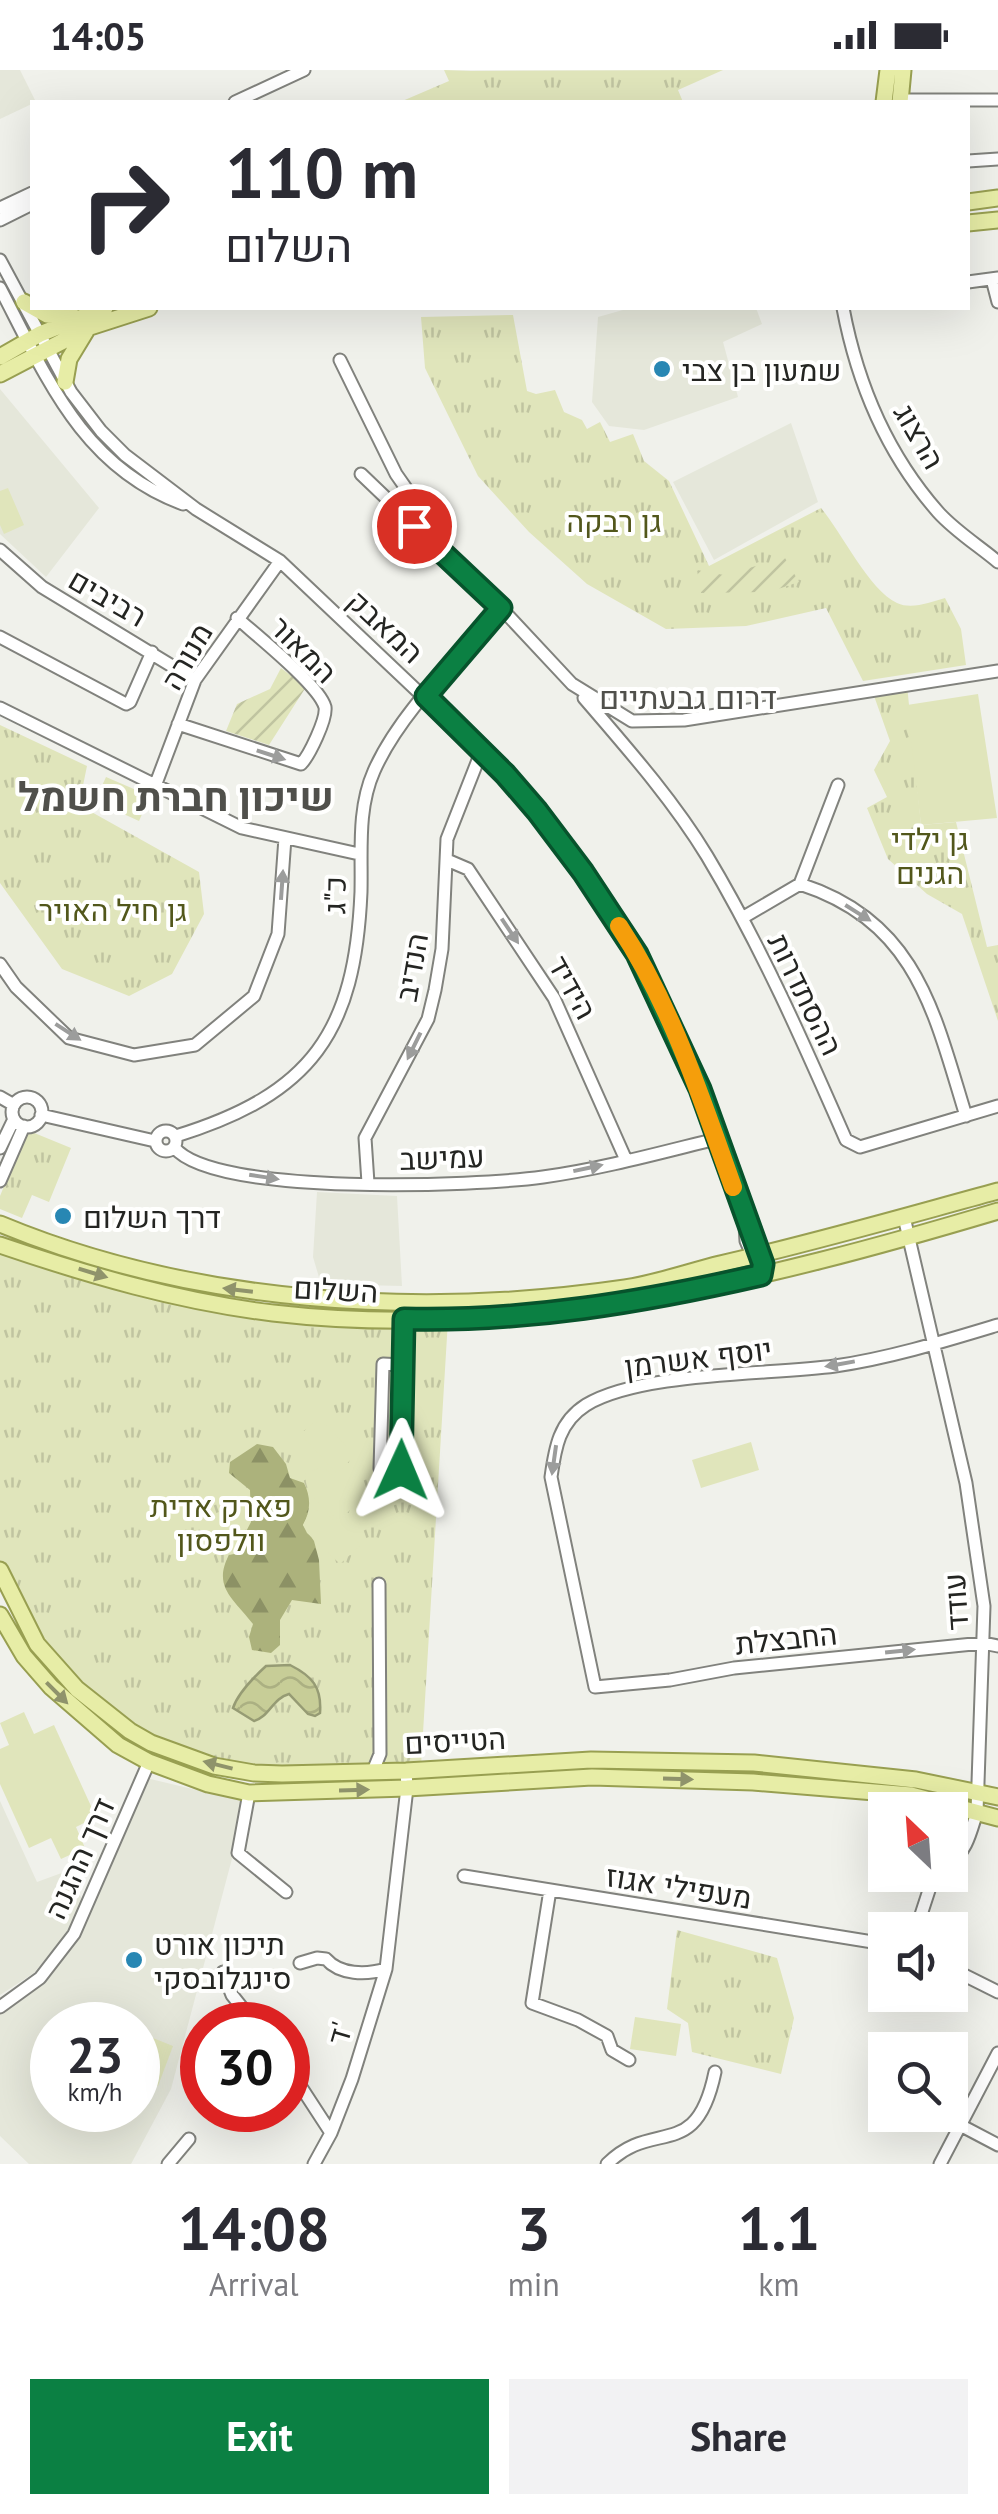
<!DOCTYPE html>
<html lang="en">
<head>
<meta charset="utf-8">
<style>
  body { margin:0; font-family:"PT Sans",Heebo,sans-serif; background:#f2f2f3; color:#2b2b33; height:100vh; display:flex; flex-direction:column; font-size:38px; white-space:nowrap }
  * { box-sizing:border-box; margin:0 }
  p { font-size:32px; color:#7c7c81 }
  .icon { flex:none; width:55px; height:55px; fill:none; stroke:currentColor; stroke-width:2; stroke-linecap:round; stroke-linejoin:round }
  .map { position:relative; height:2094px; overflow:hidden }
  .details { display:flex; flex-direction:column; background:#fff; flex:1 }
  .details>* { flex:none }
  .banner { position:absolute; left:30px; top:30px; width:940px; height:210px; border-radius:0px; box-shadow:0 10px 40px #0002; background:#fff; color:#2b2b33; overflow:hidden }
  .needle { width:65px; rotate:335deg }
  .controls { position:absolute; left:868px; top:1722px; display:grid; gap:20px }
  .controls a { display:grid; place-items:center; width:100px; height:100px; border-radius:0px; background:#fff; box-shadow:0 10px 40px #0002; font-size:50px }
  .speed { position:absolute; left:30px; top:1932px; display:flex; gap:20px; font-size:50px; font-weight:700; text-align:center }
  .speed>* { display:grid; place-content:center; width:130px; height:130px; border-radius:50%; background:#fff; box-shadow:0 10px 40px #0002; line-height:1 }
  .speed small { font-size:25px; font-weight:400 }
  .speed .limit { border:15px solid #d22; background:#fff; color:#111 }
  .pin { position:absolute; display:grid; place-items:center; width:85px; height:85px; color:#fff; margin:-42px; border:5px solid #fff; border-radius:50%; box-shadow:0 2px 10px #0007 }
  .me { position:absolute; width:110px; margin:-55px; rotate:1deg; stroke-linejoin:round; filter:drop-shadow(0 0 8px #0008) }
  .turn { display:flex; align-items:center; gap:35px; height:210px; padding:0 30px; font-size:45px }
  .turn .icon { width:130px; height:130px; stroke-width:2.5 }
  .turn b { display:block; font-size:70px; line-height:85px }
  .eta { display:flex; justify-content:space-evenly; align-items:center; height:170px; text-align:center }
  .eta b { font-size:60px; font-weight:700; line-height:70px }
  .cta { display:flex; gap:20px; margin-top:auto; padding:20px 30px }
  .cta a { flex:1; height:115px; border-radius:0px; background:#0b8043; color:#fff; font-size:40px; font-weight:700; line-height:115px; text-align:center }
  .cta a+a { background:#f2f2f3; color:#2b2b33 }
  .status { display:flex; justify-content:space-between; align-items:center; height:70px; padding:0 50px; background:#fff; direction:ltr }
  .status svg { height:28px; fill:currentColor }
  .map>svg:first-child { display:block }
</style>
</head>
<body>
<div class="status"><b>14:05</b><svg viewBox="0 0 49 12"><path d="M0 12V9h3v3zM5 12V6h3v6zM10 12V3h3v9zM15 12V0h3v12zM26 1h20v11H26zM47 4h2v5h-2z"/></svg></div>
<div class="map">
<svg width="998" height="2094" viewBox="0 0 998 2094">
  <defs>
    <pattern id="grass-tufts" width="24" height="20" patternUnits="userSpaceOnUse" patternTransform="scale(2.5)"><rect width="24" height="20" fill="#e0e5bb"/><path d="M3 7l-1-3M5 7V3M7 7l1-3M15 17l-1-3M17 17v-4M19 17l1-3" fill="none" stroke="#c0c4a0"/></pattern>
    <pattern id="forest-firs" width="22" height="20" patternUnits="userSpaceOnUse" patternTransform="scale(2.5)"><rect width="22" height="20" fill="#acb27c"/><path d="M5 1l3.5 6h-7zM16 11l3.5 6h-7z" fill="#8c9165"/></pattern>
    <pattern id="garden-furrows" width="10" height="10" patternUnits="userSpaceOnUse" patternTransform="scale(2.5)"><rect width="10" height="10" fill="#e0e5bb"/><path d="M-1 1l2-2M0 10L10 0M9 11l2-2" fill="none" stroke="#c0c4a0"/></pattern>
    <pattern id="water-waves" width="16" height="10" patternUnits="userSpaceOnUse" patternTransform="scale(2.5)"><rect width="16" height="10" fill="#c7cd97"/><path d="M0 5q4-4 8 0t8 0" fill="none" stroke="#abb082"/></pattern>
  </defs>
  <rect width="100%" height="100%" fill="#f0f1eb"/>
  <path fill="#e5e7da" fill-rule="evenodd" d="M0,0H20L36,32L0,49Z
    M630,238H756L762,254L723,272L738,327L644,360L609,356L592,332L598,247Z
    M0,319L99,438L46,507L0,464Z
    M791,353L818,432L714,490L673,412Z
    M317,1122L397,1126L402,1216L321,1214L313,1187Z
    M142,1707L247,1732L171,2019L131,2094H29L0,2066V1941L46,1912L78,1868ZM52,1955H138V2040H52Z
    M0,1731L37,1812L67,1801L83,1831L68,1861L34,1903L0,1925Z"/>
  <path fill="url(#grass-tufts)" d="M444,0L471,1L723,0L678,20L683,32H400L449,11Z
    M513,245L527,321L536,324L555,320L564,342L582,350L587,359L600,352L610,372L633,364L644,391L669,411L709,496L821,438C842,463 869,520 897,533C912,540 930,532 945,528L961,559L966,595L863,611L826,538L746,556L666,559L587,514L529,462L478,406L425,298L421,247Z
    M907,615L921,755L956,752L987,877L998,875V951L962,844L927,824L888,789L867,738L887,727L874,700L890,671L873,623Z
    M0,655L87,696L79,735L199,802L204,844L172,904L129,926L62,899L0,813Z
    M27,1060L71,1078L49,1132L32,1125L22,1148L0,1139V1126Z
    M0,1174L215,1235L448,1250L421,1696L253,1700L201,1688L133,1660L80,1616L41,1574L0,1499Z
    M677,1860L777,1888L794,1948L781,2004L692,1982L688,1953L667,1939Z"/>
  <path fill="url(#forest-firs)" d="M257,1374L273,1377L286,1394L290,1408L304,1413C311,1427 311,1441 303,1455L314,1471L319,1490L321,1534L292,1530L280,1550V1575L271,1583L252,1580L249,1567L253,1554C234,1529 212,1517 229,1485L239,1483L238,1477L251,1452L250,1420L229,1403L230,1392Z"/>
  <path fill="url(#garden-furrows)" d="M785,488L799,512L769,522L701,523L697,500L724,505Z
    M281,598L306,617L269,675L226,661L237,634L270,619Z"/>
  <path fill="#e0e5bb" d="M8,418L24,455L4,464L0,455V421Z
    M978,624L997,748L921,755L907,635Z
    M106,707L150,726L139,751L95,731Z
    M314,1352L326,1355L355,1385L337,1404L304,1368V1361Z
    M751,1372L759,1400L701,1418L692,1390Z
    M323,1397L359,1430L340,1451C325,1438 302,1424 306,1403Z
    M317,1440L324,1441L361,1475L340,1494L307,1463L303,1455L309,1443Z
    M24,1642L34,1664L54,1655L96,1747L76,1757L85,1778L61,1789L51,1768L29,1778L0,1714V1679L9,1675L0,1653Z
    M635,1947L681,1954L676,1986L630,1979Z
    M138,1962L173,1976L158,2016L138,2009Z"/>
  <path fill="url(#water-waves)" stroke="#969b74" stroke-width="2.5" d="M290,1595C312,1606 322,1617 320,1643L315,1646L308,1644L289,1624C273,1628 269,1647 254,1651L233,1638C238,1623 254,1607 266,1596Z"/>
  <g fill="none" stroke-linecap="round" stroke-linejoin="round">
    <g stroke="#81827d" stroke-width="15">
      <path id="minor" d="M900,30H998
        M235,32L304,0
        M968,91L998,89
        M0,138L32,123
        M0,150L32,134
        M0,190L71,322L101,361L125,385L196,439L280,491L505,704L583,802L637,884L700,1019L745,1152L761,1185V1205
        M992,209L998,232
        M968,212L998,208
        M0,218C46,306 82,397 183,434
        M843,238C857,312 887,384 938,442C955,461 979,476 998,492
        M340,290L396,404L424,444L414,456
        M361,404L501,538L572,614L632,651L684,650L998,601
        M0,480L42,517L195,610
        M0,567L126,634L130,632L152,582
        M584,628C627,678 673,730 707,786C761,876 804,974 846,1070L860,1077L998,1036
        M0,638L242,758L359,784
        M178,654L301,694C309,686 327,649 325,637C319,615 256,565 237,548
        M155,716L195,610L280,491
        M447,790L468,799L554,928L626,1090
        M800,814L838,715
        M742,848L800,814C917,852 934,942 966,1046
        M0,894L16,917L69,968L134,985L195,975L254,926L278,864L285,768
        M0,1027L14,1035
        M12 1042a15 15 0 1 1 30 0a15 15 0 1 1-30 0Z
        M41,1045L155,1071
        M156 1071a10 10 0 1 1 20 0a10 10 0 1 1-20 0Z
        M176,1066C312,1024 355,962 361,822C362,782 357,739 374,701C400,642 460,586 501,538
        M174,1077C212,1127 480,1116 543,1107C601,1099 659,1083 716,1069
        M0,1078L14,1049
        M0,1111L24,1056
        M368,1113L365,1068L428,949L435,920L442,879L447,769L482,680
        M904,1147L966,1413L984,1536L977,1742C971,1760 967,1782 950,1792
        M745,1156L746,1171L761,1205
        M998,1255C945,1271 890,1288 835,1296C768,1305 640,1302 586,1335C559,1352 555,1378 551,1407L595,1617L670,1610L734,1598L983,1573L998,1576
        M402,1295L401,1399H380L383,1294L402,1295L404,1249
        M373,1701L380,1684L379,1514
        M249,1723L238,1783L286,1822
        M464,1806L885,1874
        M550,1820L532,1933L578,1950L607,1966L612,1980L629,1990
        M916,1860L934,1805
        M300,1893L317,1888L326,1889C340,1905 366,1905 386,1899
        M950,1898L998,1922
        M223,1902L232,1925L256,1955
        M0,1937L40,1908L74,1864L149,1692
        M288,1997L331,2063
        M960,2055L998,2075
        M168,2094L189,2069
        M314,2094L331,2063L352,2009L386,1899L407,1718L406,1701
        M607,2094C654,2047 696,2094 715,2002
        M940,2094L998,1983"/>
    </g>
    <g stroke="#989f51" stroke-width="19">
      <path id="major" d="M884,32L888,0
        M900,32L903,0
        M968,132L998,128
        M968,153L998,150
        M24,232L47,245L73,246
        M0,287L40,264L105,238
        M0,304L90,257L149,238
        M65,312L69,289L86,261
        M0,1154C192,1234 420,1248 625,1218C657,1213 688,1202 720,1194C813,1173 906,1146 998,1121
        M0,1175C88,1205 180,1232 273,1243C520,1272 763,1211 998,1141
        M0,1500L37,1574L77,1619L130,1661L151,1673L214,1696L254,1703L282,1704L406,1701L591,1690L754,1693L916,1710L998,1727
        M0,1545L24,1586L51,1617L118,1675L149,1692L208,1714L249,1723L407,1718L592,1707L753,1712L911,1725L998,1748"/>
    </g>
    <use href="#minor" stroke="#fff" stroke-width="11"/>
    <use href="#major" stroke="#e7eda6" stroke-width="15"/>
  </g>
  <defs><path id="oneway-solid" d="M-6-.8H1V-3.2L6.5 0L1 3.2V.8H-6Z" transform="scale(2.5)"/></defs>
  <g fill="#9c9d9c">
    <use href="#oneway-solid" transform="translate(271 685) rotate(18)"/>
    <use href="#oneway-solid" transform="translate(282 815) rotate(-86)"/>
    <use href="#oneway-solid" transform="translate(858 843) rotate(32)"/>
    <use href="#oneway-solid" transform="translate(510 861) rotate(56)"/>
    <use href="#oneway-solid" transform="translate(68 962) rotate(33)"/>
    <use href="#oneway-solid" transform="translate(414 976) rotate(116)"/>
    <use href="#oneway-solid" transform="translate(588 1098) rotate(-12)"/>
    <use href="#oneway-solid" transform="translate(264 1107) rotate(9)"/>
    <use href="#oneway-solid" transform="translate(840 1294) rotate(170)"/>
    <use href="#oneway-solid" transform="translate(554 1390) rotate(98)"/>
    <use href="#oneway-solid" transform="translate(900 1581) rotate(-6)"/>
  </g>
  <g fill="#8f936b">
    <use href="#oneway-solid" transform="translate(93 1203) rotate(17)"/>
    <use href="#oneway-solid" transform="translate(238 1220) rotate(-173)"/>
    <use href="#oneway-solid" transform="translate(57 1623) rotate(45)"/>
    <use href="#oneway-solid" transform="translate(218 1695) rotate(-166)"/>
    <use href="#oneway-solid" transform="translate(678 1709) rotate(2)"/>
    <use href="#oneway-solid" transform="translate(354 1720) rotate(-2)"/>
  </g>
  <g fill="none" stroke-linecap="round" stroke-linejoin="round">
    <g stroke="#07532c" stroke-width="25">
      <path id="route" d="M401,1400L404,1249C525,1252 643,1232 761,1205L763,1194L700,1019L637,884L583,802L537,741L505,704L426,626L501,538L414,456"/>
    </g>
    <use href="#route" stroke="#0b8043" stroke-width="18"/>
    <path stroke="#f59e0b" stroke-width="18" d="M619,856C672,936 701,1028 733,1117"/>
  </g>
  <g fill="#2887b3" stroke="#fffffe" stroke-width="4">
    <circle cx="662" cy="299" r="10"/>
    <circle cx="63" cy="1146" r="10"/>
    <circle cx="134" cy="1890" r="10"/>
  </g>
  <g text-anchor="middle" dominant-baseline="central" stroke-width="8" stroke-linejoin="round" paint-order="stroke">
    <g font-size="30" fill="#242522" stroke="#fffffe" text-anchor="start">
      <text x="682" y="299">שמעון בן צבי</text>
      <text x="83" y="1146">דרך השלום</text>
      <text x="154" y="1873">תיכון אורט<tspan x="154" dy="34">סינגלובסקי</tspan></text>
    </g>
    <g font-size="30" fill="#242522" stroke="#fffffe">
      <text transform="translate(920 366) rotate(60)">הרצוג</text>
      <text transform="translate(108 527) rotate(30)">רביבים</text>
      <text transform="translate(386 556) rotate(43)">המאבק</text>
      <text transform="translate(304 579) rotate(45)">המאור</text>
      <text transform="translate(186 586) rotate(-60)">מנורה</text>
      <text transform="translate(334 825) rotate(-89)">כ"ג</text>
      <text transform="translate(411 897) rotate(-80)">הנדיב</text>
      <text transform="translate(573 917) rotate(61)">הידיד</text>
      <text transform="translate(806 924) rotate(64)">ההסתדרות</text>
      <text transform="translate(442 1087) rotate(-2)">עמישב</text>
      <text transform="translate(336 1219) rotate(3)">השלום</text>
      <text transform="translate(698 1287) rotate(-7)">יוסף אשרמן</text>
      <text transform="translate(955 1532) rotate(-94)">עודד</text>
      <text transform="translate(786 1568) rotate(-6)">החבצלת</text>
      <text transform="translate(455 1670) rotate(-3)">הטייסים</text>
      <text transform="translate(79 1788) rotate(-66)">דרך ההגנה</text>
      <text transform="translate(679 1816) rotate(9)">מעפילי אגוז</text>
      <text transform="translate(339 1963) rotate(-74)">ד'</text>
    </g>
    <g font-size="30" fill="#52571b" stroke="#fffffe">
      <text x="614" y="450">גן רבקה</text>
      <text x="930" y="768">גן ילדי<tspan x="930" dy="34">הגנים</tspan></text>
      <text x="113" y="839">גן חיל האויר</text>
      <text x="221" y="1435">פארק אדית<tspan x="221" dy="34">וולפסון</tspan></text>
    </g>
    <g font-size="32" fill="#50504b" stroke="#fffffe">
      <text x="688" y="627">דרום גבעתיים</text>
    </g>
    <g font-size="40" font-weight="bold" fill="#50504b" stroke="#fffffe">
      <text x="176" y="726">שיכון חברת חשמל</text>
    </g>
  </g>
</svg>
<div class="controls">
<a><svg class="needle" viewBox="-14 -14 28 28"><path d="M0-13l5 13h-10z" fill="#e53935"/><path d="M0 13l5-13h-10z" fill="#7c7c81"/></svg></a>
<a><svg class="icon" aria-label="sound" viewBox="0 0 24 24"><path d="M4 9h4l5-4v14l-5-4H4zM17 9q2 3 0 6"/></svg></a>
<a><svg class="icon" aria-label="search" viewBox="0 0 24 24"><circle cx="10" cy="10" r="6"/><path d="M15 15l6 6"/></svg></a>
</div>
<div class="speed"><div>23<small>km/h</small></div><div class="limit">30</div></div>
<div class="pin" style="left:414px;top:456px;background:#d93025"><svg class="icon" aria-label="arrive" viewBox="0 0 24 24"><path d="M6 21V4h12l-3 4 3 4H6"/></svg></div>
<svg class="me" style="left:401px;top:1400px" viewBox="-20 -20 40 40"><path d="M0-17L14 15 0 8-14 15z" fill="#0b8043" stroke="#fff" stroke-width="4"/></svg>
<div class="banner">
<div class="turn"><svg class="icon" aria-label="right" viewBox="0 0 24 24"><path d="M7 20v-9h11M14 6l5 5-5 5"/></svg><div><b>110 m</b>השלום</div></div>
</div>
</div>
<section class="details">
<div class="eta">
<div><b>14:08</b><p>Arrival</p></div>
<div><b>3</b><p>min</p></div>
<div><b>1.1</b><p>km</p></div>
</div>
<div class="cta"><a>Exit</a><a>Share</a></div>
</section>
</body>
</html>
